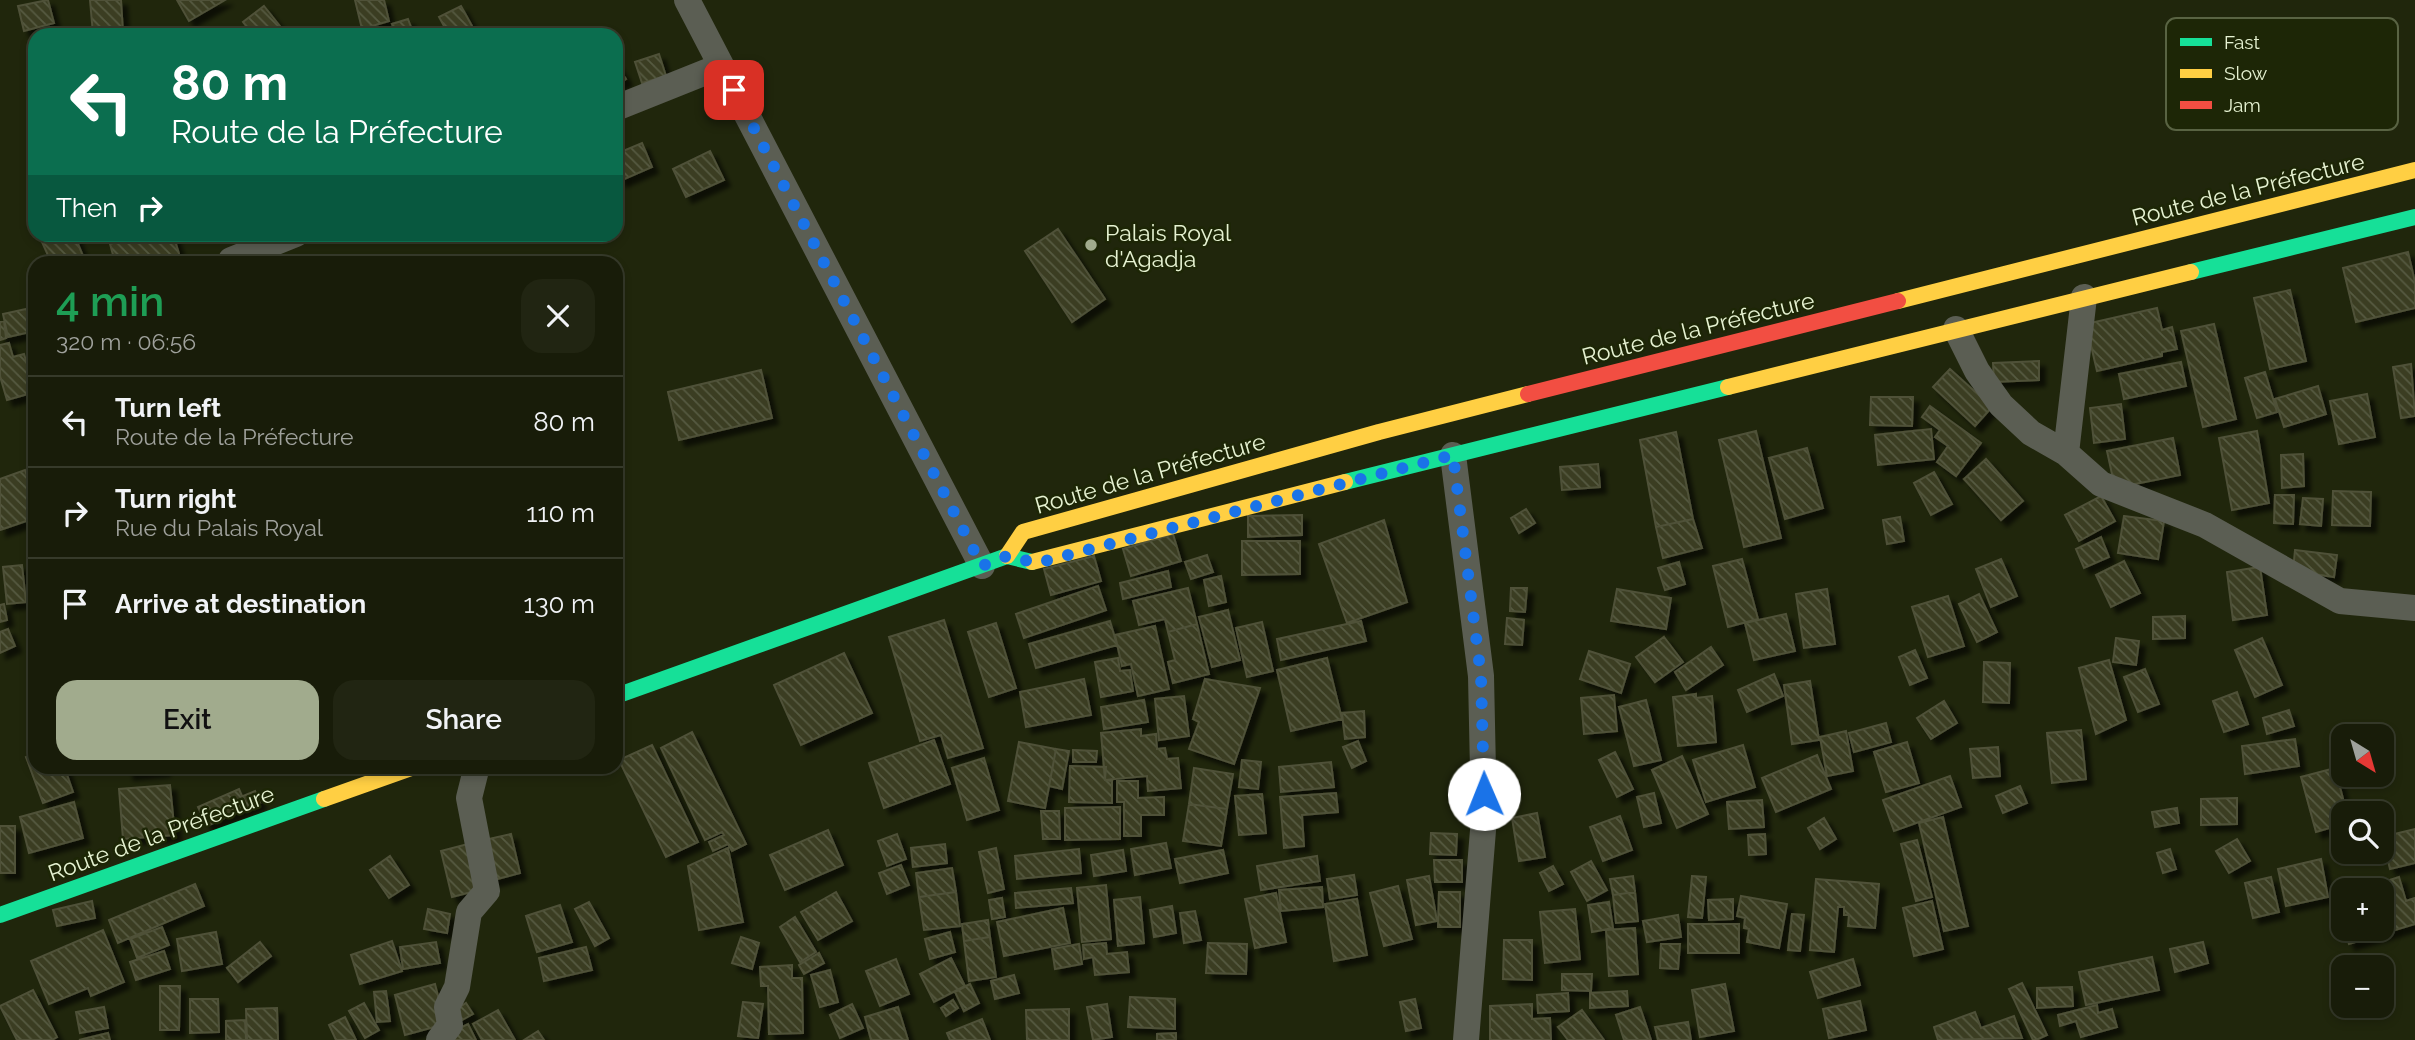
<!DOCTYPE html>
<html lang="en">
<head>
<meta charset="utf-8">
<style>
  body { margin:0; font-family:Raleway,sans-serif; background:#212512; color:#f1f3f6; height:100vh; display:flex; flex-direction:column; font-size:26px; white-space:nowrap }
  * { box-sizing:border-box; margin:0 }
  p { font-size:23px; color:#9fa19c }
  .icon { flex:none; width:38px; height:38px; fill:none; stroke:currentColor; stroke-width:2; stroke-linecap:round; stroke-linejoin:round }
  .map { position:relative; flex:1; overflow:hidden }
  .panel { position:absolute; left:28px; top:256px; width:595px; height:518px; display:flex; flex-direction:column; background:#181c09; border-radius:21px; box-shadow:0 4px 10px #0003,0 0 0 2px #363a2a }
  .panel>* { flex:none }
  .guide { position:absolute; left:28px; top:28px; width:595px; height:214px; border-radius:21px; box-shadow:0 4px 10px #0003,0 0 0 2px #363a2a; background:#0b6e4f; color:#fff; overflow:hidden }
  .needle { width:46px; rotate:143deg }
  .fabs { position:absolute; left:2331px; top:724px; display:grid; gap:14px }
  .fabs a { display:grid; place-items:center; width:63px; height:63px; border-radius:14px; background:#181c09; box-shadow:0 4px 10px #0003,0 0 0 2px #363a2a; font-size:35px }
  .pin { position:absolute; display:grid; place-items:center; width:60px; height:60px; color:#fff; margin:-30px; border-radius:14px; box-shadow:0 4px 10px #0006 }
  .me { position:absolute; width:77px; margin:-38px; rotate:359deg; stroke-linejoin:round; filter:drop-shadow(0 0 5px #0008) }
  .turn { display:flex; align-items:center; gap:24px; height:147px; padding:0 28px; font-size:32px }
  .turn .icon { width:91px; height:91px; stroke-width:2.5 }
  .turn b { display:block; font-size:49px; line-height:60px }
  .then { display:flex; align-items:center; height:66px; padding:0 28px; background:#0003; gap:14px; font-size:26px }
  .round { display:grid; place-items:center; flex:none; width:74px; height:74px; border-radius:21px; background:#212512 }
  .overview { display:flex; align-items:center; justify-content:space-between; height:119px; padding:0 28px }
  h1 { font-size:42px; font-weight:600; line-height:52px; color:#1e9e55 }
  .button { display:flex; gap:14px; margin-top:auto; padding:14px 28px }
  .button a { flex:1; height:80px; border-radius:21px; background:#a1ab8d; color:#111; font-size:28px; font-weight:600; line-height:80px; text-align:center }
  .button a+a { background:#212512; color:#f1f3f6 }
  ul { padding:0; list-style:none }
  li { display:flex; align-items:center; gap:21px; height:91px; padding:0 28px; border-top:2px solid #363a2a }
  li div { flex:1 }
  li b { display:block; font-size:26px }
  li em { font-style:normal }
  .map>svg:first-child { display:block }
</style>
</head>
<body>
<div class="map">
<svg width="2415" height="1040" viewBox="0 0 2415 1040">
  <defs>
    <pattern id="building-back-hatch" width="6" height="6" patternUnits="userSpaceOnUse" patternTransform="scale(1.75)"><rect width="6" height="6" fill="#3a3d22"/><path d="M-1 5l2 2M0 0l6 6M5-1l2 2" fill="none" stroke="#565a41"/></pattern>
    <filter id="shadow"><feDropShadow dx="6" dy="6" stdDeviation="2" flood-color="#0009"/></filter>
  </defs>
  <rect width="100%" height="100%" fill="#20260c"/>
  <path fill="url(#building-back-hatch)" stroke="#4f5139" stroke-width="2" filter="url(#shadow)" d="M48,0L54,23L24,31L18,6Z
    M90,0H121L123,32L93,34Z
    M177,0H225L189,21Z
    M355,0H384L389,21L362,29Z
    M264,6L287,35H253L243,22Z
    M461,6L477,35H449L439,17Z
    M408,19L414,35H396L392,24Z
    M659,54L666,76L642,83L635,62Z
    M616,64L626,79L616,86Z
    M642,143L652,167L620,181L616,172V154Z
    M710,151L724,180L686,197L673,169Z
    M1058,229L1105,299L1072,322L1025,251Z
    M61,234H74L83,256L68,262H51L42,242Z
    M144,234H173L180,257L160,262H115L110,244Z
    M2408,252L2415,282V308L2356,322L2343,268Z
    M2290,290L2306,361L2270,369L2254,298Z
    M35,307V331L8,337L3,314Z
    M2157,308L2162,330L2172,327L2177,349L2162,352V356L2097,371L2086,324Z
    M4,321L6,338L0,340V322Z
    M2214,324L2236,419L2203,427L2181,331Z
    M9,343L13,357L24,354L35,392L7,400L0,376V345Z
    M2039,361V380L1994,382L1993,363Z
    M2181,362L2186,386L2124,399L2119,374Z
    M2411,364L2415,416L2401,418L2393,367Z
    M1950,369L1992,407L1975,426L1933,387Z
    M761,370L772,418L679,440L668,392Z
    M2265,372L2277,412L2257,418L2245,378Z
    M2318,386L2326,414L2284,427L2275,399Z
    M2367,394L2375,437L2339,444L2330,401Z
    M1871,397H1913L1912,426L1870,425Z
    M2121,404L2125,439L2094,443L2090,408Z
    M1930,406L1981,443L1956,476L1937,462L1948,446L1935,437L1940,430L1922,417Z
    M1931,429L1934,459L1878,465L1875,435Z
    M1756,431L1781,538L1744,547L1719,440Z
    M2257,431L2269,503L2232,510L2219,438Z
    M1676,432L1693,519L1656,527L1640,440Z
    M2173,438L2180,475L2115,488L2107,451Z
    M1807,448L1823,508L1785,519L1769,458Z
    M2303,454L2304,486L2282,488L2281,455Z
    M1986,459L2023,501L2001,520L1964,479Z
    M1598,464L1600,487L1562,490L1560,467Z
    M25,470L35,500V518L0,530V479Z
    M1934,472L1952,504L1931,515L1914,483Z
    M2333,491L2371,492L2370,526L2332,525Z
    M2275,495H2294L2293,524L2274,523Z
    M2101,496L2115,521L2079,541L2065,515Z
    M2303,498L2323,499L2321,526L2300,524Z
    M1526,509L1535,523L1519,533L1511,518Z
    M1302,515V535L1248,537V516Z
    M2124,516L2164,521L2158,559L2118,553Z
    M1900,517L1904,541L1887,544L1883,520Z
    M1693,519L1702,548L1663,558L1656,527Z
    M1384,520L1407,602L1347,623L1319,544Z
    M1173,534L1181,561L1131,576L1123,549Z
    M2101,537L2109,557L2084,568L2076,549Z
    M1242,541H1300V574L1242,575Z
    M2295,550L2337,555L2334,577L2293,571Z
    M1207,555L1213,572L1191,579L1185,562Z
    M1094,556L1101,581L1051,595L1044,569Z
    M1742,559L1758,619L1728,627L1713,566Z
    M2001,559L2017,596L1991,607L1976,569Z
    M2124,561L2140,593L2111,607L2096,575Z
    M1679,562L1685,584L1665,590L1658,568Z
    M22,565L26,602L7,604L3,567Z
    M2260,567L2267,615L2233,620L2227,572Z
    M1168,571L1171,587L1123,599L1120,583Z
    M1221,576L1226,602L1209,606L1204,580Z
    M1098,586L1106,610L1024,638L1016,614Z
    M1188,588L1197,624L1168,632L1165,619L1139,625L1133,601Z
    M1511,588H1527L1525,612L1510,611Z
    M1617,589L1671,598L1666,629L1611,621Z
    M1827,589L1835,644L1804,648L1796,594Z
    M1979,594L1997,632L1977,642L1959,604Z
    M1948,596L1964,646L1928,657L1912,607Z
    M4,604L7,620L0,622V605Z
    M1228,610L1240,660L1212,667L1199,617Z
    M1786,614L1795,651L1754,660L1745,623Z
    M2185,616V638L2153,639V617Z
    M1507,618L1524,620L1522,645L1505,644Z
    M944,620L983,748L948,758L941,735L920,741L889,637Z
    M1110,621L1117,645L1036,668L1029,644Z
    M1361,621L1366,641L1281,660L1277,639Z
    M1262,622L1273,671L1247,677L1236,628Z
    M996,623L1016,688L989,697L968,632Z
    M1197,624L1209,674L1173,683L1168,662L1175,660L1168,632Z
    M1155,626L1169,689L1138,696L1131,664L1122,666L1115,635Z
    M8,629L15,646L0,653V632Z
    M1664,637L1683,662L1655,682L1636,657Z
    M2116,638L2139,641L2136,665L2113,662Z
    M2262,638L2282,685L2255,697L2235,650Z
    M1711,647L1723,665L1686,690L1675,672Z
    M1915,650L1927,678L1910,685L1899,657Z
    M1589,651L1630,664L1621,693L1580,679Z
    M844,653L872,713L801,745L774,685Z
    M1118,658L1120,671L1130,670L1133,691L1101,697L1095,662Z
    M1327,658L1342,719L1291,731L1277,670Z
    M2109,660L2126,720L2096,734L2079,668Z
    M1984,662L2010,663L2009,703L1983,702Z
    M2145,669L2159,704L2138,712L2124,677Z
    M1774,674L1783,696L1747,712L1738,690Z
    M1084,679L1091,715L1026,727L1020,692Z
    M1205,679L1260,688L1234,764L1189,749L1199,722L1193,719Z
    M1810,681L1819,740L1792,744L1784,685Z
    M2237,692L2248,724L2224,732L2213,701Z
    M1696,694V698L1712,696L1716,742L1678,746L1673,697Z
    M1614,695L1617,731L1584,734L1581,698Z
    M1184,696L1189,736L1159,740L1155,699Z
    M1144,700L1148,722L1104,729L1101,707Z
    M1646,700L1661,760L1634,766L1619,707Z
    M1944,701L1957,723L1931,739L1917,718Z
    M2289,710L2294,726L2267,734L2263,718Z
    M1364,711L1365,737L1345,739L1342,713Z
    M1886,723L1891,742L1854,752L1849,733Z
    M1141,729V736L1156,734L1157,749L1165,748L1167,759L1178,758L1181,788L1148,791L1147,776L1105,780L1101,733Z
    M2081,730L2086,779L2052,783L2047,733Z
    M1846,731L1853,771L1827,776L1820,737Z
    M692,732L746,844L732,851L728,844L713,851L709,842L724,835L722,832L705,840L661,748Z
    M2295,739L2299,766L2245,774L2242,746Z
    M934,740L950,784L884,808L869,763Z
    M1358,741L1366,761L1352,768L1343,747Z
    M1019,742L1056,749L1045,808L1008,801Z
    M1907,742L1919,783L1886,792L1874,752Z
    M652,745L698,842L666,857L619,760Z
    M1743,745L1755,787L1706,802L1693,760Z
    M1998,747L2000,776L1973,778L1970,749Z
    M1056,749L1069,751L1062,789L1049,786Z
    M1073,750L1097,751L1096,762H1073Z
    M1615,752L1633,789L1617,797L1599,760Z
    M35,754V766H64L73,792L43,803L26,757Z
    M1817,755L1831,789L1776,812L1762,778Z
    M1682,756L1708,814L1677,828L1652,770Z
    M984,758L999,810L967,820L952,768Z
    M1242,760L1261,762L1258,789L1239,787Z
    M1331,762L1334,787L1281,792L1279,767Z
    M127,766H164V770L128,774Z
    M1070,766L1106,767L1105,780L1112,781V803L1069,802Z
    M1194,768L1233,774L1227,809L1189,804Z
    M2335,768L2347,814H2343V824L2316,832L2301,777Z
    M1950,776L1961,807L1894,831L1883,800Z
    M1117,781H1138V798L1164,797V815H1141V836H1124V802H1117Z
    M170,785L175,835L123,839L119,789Z
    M2020,786L2027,803L2003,813L1996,796Z
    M239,789L247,808L207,826L198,807Z
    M255,791L260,803L247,808L243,796Z
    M1336,793L1338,812L1302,815L1304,846L1284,848L1280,797Z
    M1654,793L1661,823L1644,827L1637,797Z
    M1262,794L1266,833L1239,835L1235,796Z
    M2237,798V824L2201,825V799Z
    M1762,800L1764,827L1729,829L1727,802Z
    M74,802L83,838L29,853L20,817Z
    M1189,804L1227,809L1221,846L1183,841Z
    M1120,807V839L1065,840V808Z
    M2177,808L2179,823L2155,827L2152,812Z
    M1041,811H1059L1060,839H1043Z
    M1537,813L1545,857L1519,861L1512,818Z
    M1620,816L1632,850L1603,861L1590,827Z
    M1943,817L1968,926L1944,931L1919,823Z
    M1824,818L1836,839L1820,849L1808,828Z
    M0,826H15V873H0Z
    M2415,829V863L2390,869L2382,837Z
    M828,830L843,865L785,890L770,855Z
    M1431,833L1457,834L1456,855L1430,854Z
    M511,834L520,873L490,881L480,841Z
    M897,834L906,859L887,866L878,841Z
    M1765,834L1766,854L1749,855L1748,835Z
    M2237,839L2250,861L2229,873L2216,851Z
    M1917,840L1932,897L1916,901L1901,844Z
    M1166,843L1171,868L1135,875L1131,849Z
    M468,844L479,890L452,897L441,851Z
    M945,844L947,863L913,867L911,848Z
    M728,848L743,922L699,930L688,866Z
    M996,848L1004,889L988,893L979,852Z
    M1079,849L1081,873L1017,879L1015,856Z
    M2170,849L2176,869L2163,873L2157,853Z
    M1123,850L1126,871L1094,876L1091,855Z
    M1223,850L1228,873L1180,883L1175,859Z
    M390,856L409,885L389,898L370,870Z
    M1317,856L1320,881L1261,890L1257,866Z
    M2321,859L2328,897L2286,906L2278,869Z
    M1434,860H1462V882H1435Z
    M1591,861L1607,890L1587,901L1571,872Z
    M901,865L909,885L887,894L879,873Z
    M1553,866L1563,884L1549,891L1540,873Z
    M952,868L956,892L919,897L916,873Z
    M1354,875L1357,895L1330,899L1327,879Z
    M1429,876L1437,921L1416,925L1407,880Z
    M1633,876L1635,892L1613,895L1610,879Z
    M1692,876L1706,877L1702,918L1688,917Z
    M2271,877L2279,912L2253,918L2245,883Z
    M2399,877L2406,901L2415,898V924L2349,944L2344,929H2382V891H2355Z
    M1816,879L1879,884L1875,928L1848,926L1849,915H1844V907H1838L1834,952L1810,950Z
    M195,884L204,906L118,943L109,920Z
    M1106,885L1111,939L1082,942L1077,888Z
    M1398,886L1412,939L1384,946L1370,893Z
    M1322,887L1323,907L1281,911L1279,890Z
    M1071,888L1073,903L1016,908L1015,893Z
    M836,892L852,921L818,940L801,912Z
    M956,892L960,926L924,930L919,897Z
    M1439,892H1460V927H1438Z
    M1635,892L1638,921L1616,923L1613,895Z
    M1276,893L1286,942L1255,948L1245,899Z
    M2343,894V927L2334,897Z
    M1741,896L1787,904L1779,948L1747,942L1749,929L1744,928L1745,918L1737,916Z
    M1140,897L1144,943L1118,946L1114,900Z
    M1002,898L1005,917L992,919L989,900Z
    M1357,899L1367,955L1334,961L1325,904Z
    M1733,899V919L1709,920L1708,900Z
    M92,901L95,918L57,926L53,910Z
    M1932,901L1943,949L1914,956L1903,908Z
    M589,902L609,938L595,946L575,909Z
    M1609,902L1613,928L1592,932L1588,905Z
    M560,905L572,942L537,952L526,916Z
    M1172,906L1176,933L1154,937L1150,910Z
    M1063,908L1070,943L1004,956L997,922Z
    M428,909L450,914L447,933L424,929Z
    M1575,909L1580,959L1545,963L1540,912Z
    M1195,911L1201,940L1184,943L1180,913Z
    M1792,914L1804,915L1800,951L1788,950Z
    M1678,915L1681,937L1647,942L1643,921Z
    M795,917L816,952L800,962L780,927Z
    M988,920L990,937L964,941L962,924Z
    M1688,924H1739V953H1688Z
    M162,927L169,945L137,958L130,939Z
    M1635,928L1638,974L1609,976L1606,930Z
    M103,930L124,982L91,996L88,988L49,1004L31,961Z
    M216,932L222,964L182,971L177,939Z
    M950,932L955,952L930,959L925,939Z
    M741,937L759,943L752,969L732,963Z
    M990,937L996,977L969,981L964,941Z
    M1504,940H1532V980L1503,979Z
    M392,941L402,971L360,984L351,955Z
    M260,942L271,956L238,982L227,968Z
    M436,942L440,963L403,969L400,947Z
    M2203,942L2208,963L2175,972L2170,949Z
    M1106,943L1107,954L1127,952L1129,972L1095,975L1093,957L1084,959L1083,945Z
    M1208,943L1247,944L1246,974L1206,973Z
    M1079,944L1082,964L1055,969L1052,949Z
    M1661,944H1680L1678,969L1660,968Z
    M586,947L592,970L544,981L539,958Z
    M164,951L170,969L136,980L130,962Z
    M819,953L824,963L804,974L799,965Z
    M2152,957L2159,990L2086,1005L2079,972Z
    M951,958L965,986L934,1002L920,974Z
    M896,959L909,994L880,1006L866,971Z
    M1853,959L1860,985L1818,998L1810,972Z
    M792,965V978H802L803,1033L769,1034L768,986H761L760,967Z
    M830,970L838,1002L820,1007L811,975Z
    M1562,974H1592L1591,991L1562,990Z
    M1014,975L1019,993L995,999L991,981Z
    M2022,983L2047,1035L2036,1040H2033L2009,989Z
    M435,984L445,1024L405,1035L395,995Z
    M970,984L979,1003L964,1011L955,992Z
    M1725,984L1734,1031L1700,1037L1692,990Z
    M160,986H180L179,1030H160Z
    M2072,987L2073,1006L2037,1008V988Z
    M33,990L57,1037L52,1040H17L0,1006Z
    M386,991L390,1021L377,1022L374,992Z
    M1627,991L1628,1006L1590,1008V993Z
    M1568,993L1569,1011L1538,1013L1537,995Z
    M1130,997L1175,999V1029L1128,1027Z
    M190,999H218L219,1032L190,1033Z
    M1415,999L1421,1028L1406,1031L1400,1002Z
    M953,1000L958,1008L946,1016L941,1008Z
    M1860,1001L1866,1030L1829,1038L1823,1009Z
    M743,1002L763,1004L758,1038L738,1036Z
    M364,1003L379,1030L365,1038L349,1011Z
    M466,1003L473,1014L455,1024L449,1014Z
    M852,1004L863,1028L840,1038L830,1015Z
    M1107,1004L1112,1037L1093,1040L1087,1007Z
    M1532,1004V1019L1550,1018L1551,1040H1490V1006Z
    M2097,1005L2098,1013L2112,1009L2117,1027L2081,1037L2076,1021L2060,1026L2058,1015Z
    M104,1007L108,1028L80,1033L76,1012Z
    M898,1007L908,1040H871L865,1017Z
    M1640,1007L1651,1040H1624L1616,1015Z
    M277,1008L278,1040H247L246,1009Z
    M1069,1009V1040H1027L1026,1010Z
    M498,1010L515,1040H482L473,1024Z
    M1582,1010L1604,1040H1568L1558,1027Z
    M1975,1012L1981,1028L2014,1016L2022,1038L1938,1040L1934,1027Z
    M345,1017L356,1040H336L329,1025Z
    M982,1019L990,1040H950L947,1033Z
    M245,1020L246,1040H226V1021Z
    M1688,1022L1691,1040H1658L1655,1027Z
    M468,1024L476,1040H451L448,1034Z
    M538,1031L544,1040H524Z
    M108,1033L110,1040H79Z
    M1176,1033V1040H1157V1034Z"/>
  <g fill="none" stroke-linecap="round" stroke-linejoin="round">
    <path stroke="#5b5e53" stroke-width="26" d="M687,0L982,566
      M616,108L721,66
      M231,260L296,234
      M1956,329L1977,371L2001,405L2031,433L2066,453L2101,484L2205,525L2340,601L2415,608
      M2066,453L2084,297
      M1453,455L1481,676L1484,818L1466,1040
      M439,1040L450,1025L447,1007L457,987L469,912L487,891L469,798L477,766"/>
    <path stroke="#16e098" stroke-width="16" d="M2191,272L2415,217
      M1345,482L1728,387
      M616,696L1007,556L1032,562
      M0,915L324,799"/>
    <path stroke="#ffcf43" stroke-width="16" d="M1898,301L2415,170
      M1728,387L2191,272
      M1007,556L1023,532L1379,432L1528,394
      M1032,562L1345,482
      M324,799L417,766"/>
    <path stroke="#f24e42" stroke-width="16" d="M1528,394L1898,301"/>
  </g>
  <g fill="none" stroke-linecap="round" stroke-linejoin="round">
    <path stroke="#1a73e8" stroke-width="12" stroke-dasharray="0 21.6" d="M734,90L982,566L1007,556L1037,563L1453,455L1481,676L1484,794"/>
  </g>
  <circle fill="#a1ab8d" stroke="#1d2606" stroke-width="2.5" cx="1091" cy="245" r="7"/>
  <g text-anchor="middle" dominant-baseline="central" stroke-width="5" stroke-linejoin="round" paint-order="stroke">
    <g font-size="23" fill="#e6f2d2" stroke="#1d2606">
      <text transform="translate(2248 189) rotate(-14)">Route de la Préfecture</text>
      <text transform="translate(1698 328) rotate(-14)">Route de la Préfecture</text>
      <text transform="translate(1150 473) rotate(-16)">Route de la Préfecture</text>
      <text transform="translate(161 833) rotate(-20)">Route de la Préfecture</text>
    </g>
    <g font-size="23" fill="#e6f2d2" stroke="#1d2606" text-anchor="start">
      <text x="1105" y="232">Palais Royal<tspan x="1105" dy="26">d'Agadja</tspan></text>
    </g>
  </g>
  <rect x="2166" y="18" width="232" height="112" rx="10" fill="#1d2606" stroke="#596343" stroke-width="2"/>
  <rect x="2180" y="38" width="32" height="8" fill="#16e098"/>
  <rect x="2180" y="69" width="32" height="9" fill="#ffcf43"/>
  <rect x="2180" y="101" width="32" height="8" fill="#f24e42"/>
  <g font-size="19" fill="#e6f2d2">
    <text x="2224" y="49">Fast</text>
    <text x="2224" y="80">Slow</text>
    <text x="2224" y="112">Jam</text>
  </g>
</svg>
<div class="fabs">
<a><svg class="needle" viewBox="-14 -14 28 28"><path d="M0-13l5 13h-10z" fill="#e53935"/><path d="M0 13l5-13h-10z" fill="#9fa19c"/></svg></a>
<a><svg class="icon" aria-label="search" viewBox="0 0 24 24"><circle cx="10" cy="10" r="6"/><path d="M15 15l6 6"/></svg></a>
<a>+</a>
<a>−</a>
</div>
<div class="pin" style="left:734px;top:90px;background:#d93025"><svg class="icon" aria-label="arrive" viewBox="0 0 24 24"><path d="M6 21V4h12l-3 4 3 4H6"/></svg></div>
<svg class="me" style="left:1484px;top:794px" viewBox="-20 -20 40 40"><circle r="19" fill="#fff"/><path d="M0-13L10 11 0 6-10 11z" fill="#1a73e8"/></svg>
<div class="guide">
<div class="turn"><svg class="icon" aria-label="left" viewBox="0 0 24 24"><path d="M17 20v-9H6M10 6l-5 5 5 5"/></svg><div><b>80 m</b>Route de la Préfecture</div></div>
<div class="then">Then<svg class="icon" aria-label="right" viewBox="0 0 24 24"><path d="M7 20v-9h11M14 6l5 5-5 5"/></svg></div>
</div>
<section class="panel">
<div class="overview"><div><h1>4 min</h1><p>320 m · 06:56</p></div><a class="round"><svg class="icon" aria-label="close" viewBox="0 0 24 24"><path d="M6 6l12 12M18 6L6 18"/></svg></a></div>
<ul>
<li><svg class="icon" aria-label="left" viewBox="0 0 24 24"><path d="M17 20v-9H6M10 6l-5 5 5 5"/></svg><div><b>Turn left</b><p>Route de la Préfecture</p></div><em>80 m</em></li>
<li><svg class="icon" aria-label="right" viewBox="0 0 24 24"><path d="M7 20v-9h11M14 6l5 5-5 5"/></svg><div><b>Turn right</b><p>Rue du Palais Royal</p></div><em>110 m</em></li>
<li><svg class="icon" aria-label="arrive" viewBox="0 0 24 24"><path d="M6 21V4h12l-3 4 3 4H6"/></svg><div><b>Arrive at destination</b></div><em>130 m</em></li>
</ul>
<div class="button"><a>Exit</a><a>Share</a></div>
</section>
</div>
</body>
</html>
